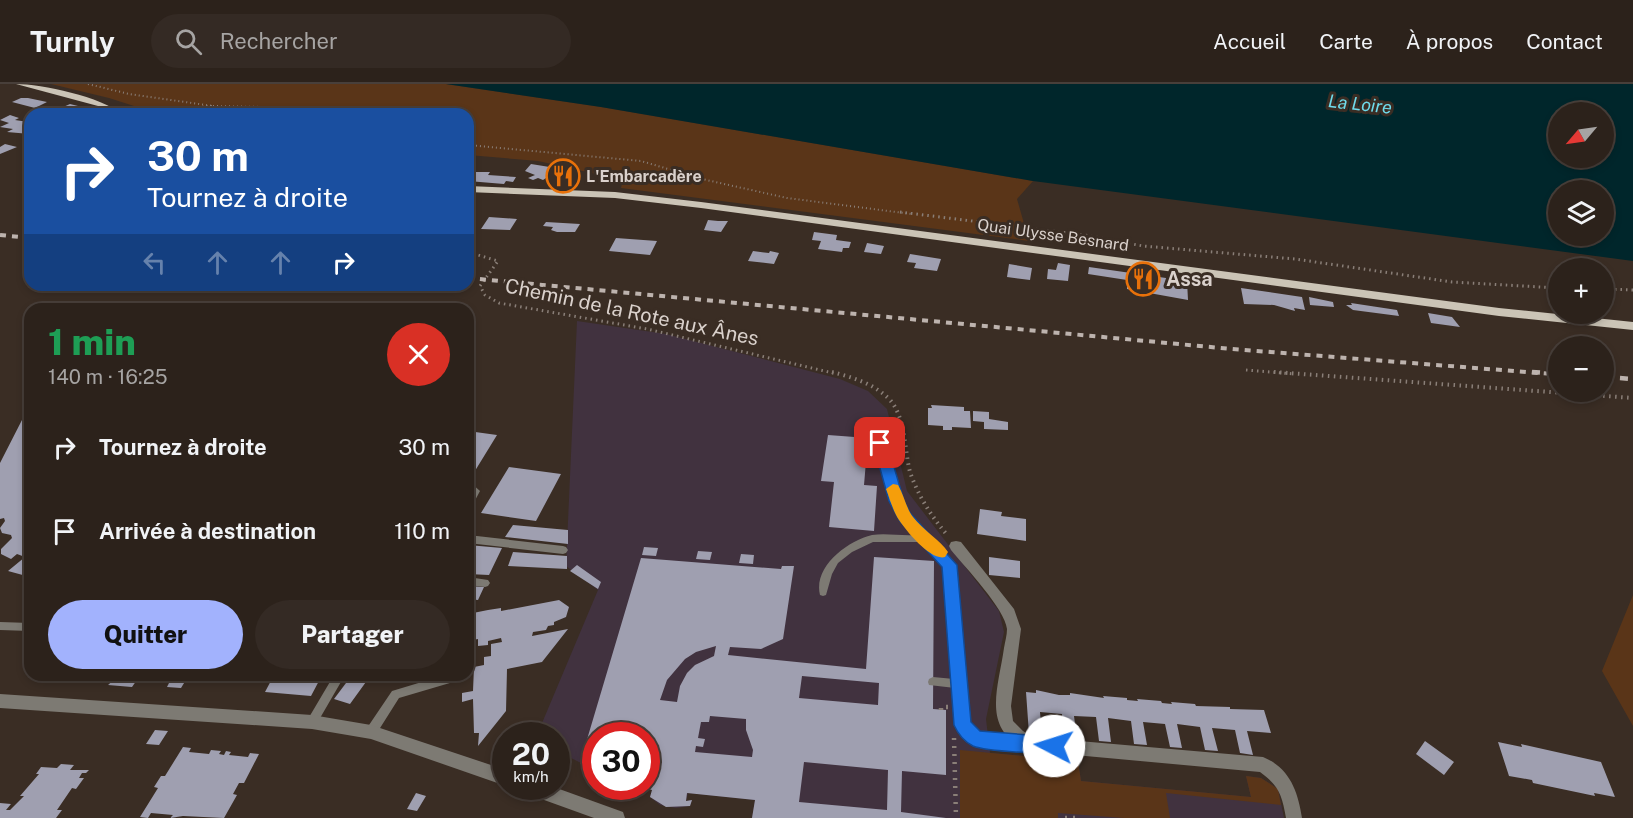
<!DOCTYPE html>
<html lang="fr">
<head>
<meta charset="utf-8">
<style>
  body { margin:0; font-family:"Public Sans",sans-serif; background:#342a24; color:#f1f3f6; height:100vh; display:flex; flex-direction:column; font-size:22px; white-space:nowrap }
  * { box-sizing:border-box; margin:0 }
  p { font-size:20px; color:#a6a4a3 }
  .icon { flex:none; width:33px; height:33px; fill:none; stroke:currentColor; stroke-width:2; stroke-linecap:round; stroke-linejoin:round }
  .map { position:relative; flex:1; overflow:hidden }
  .sheet { position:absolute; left:24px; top:219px; width:450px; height:378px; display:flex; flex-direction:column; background:#2c221b; border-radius:18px; box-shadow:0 3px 9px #0003,0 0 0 2px #483f3a }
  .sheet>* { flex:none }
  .top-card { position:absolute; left:24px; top:24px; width:450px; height:183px; border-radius:18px; box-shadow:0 3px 9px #0003,0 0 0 2px #483f3a; background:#1a4fa0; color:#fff; overflow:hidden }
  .needle { width:39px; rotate:241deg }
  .fabs { position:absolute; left:1548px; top:18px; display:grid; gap:12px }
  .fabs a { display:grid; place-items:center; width:66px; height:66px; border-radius:50%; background:#2c221b; box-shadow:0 3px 9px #0003,0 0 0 2px #483f3a; font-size:30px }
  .speed { position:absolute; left:492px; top:638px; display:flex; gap:12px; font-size:30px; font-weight:700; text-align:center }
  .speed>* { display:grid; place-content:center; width:78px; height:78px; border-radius:50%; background:#2c221b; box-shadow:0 3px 9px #0003,0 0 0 2px #483f3a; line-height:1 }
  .speed small { font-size:15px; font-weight:400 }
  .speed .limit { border:9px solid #d22; background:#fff; color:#111 }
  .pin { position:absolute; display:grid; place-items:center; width:51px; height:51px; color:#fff; margin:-26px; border-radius:12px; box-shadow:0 3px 9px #0006 }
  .me { position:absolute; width:66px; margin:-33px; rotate:275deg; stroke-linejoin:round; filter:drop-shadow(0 0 4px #0008) }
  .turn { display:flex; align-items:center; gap:21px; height:126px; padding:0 24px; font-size:27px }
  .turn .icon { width:78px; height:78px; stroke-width:2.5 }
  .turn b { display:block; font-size:42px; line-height:51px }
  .lanes { display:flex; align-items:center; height:57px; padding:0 24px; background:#0003; justify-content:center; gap:30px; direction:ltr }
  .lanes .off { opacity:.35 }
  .round { display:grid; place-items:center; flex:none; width:63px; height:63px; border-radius:32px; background:#342a24 }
  .overview { display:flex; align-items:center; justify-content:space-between; height:102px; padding:0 24px }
  h1 { font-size:36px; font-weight:800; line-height:45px; color:#1e9e55 }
  .action { display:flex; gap:12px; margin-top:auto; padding:12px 24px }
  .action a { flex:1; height:69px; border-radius:36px; background:#a2b2fd; color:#111; font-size:24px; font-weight:800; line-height:69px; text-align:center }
  .action a+a { background:#342a24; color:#f1f3f6 }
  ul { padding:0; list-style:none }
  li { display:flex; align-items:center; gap:18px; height:84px; padding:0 24px }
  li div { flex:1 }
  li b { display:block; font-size:22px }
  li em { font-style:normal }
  header { display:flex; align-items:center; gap:36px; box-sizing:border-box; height:84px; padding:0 30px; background:#2c221b; border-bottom:2px solid #483f3a }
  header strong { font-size:28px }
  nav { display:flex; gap:33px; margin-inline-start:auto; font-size:21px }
  .search { width:420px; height:54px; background:#342a24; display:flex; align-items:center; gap:15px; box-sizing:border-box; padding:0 21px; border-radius:33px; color:#a6a4a3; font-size:22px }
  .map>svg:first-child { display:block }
</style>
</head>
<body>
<header>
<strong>Turnly</strong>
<div class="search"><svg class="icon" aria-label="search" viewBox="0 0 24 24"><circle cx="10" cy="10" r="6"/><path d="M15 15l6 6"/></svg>Rechercher</div>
<nav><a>Accueil</a><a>Carte</a><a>À propos</a><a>Contact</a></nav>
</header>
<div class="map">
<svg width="1633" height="734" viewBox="0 0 1633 734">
  <rect width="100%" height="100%" fill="#3a2d24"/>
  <path fill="#41323f" d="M577,237L666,250L840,295L868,307L887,325L907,407L999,527L1004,548L986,635L990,669L1078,677L1081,697L1251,713L1246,692L1261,694L1278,705L1284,734H752L755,716L688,709L686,717L692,716L690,722L676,724L660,721L650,713L652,706L638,702H646V651H596L595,686L557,667L556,651H537L598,506L566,482Z"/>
  <path fill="#5a3518" d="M51,0H446L601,23L1033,97L1017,115L1029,157L621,104L623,96L538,77L468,71V30H159L109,14Z
    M1633,511V642L1602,587Z
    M960,666L1078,677L1081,697L1251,713L1246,692L1261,694L1278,705L1281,721L1166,709L1170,734H1124L1058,729V734H960Z"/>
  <path fill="#00262b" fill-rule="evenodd" d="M446,0H1633V177L1033,97L601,23ZM1558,28H1604V74H1558ZM1558,106H1604V152H1558Z"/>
  <path fill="#9f9fb0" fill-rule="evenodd" d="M21,14H28L47,18L35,24L12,18Z
    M70,20L90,25L81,29L61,24Z
    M10,31L19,34L15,36L28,38L24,40L30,41V50L7,48L13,45L0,43L9,39L0,36Z
    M5,60L17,63L0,70V63Z
    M531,80L562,85L560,87L575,94L564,99L549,92L543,96L538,94L533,96L528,94L535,91L525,87Z
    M468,88H490L488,91L516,93L513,98L506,97L504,100L468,97Z
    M489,133L517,135L510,146L481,145Z
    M708,136L718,137H728L721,148L704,146Z
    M546,138L580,140L575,148H557L551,146L553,143L543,142Z
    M814,148L837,151L836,156L851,158L849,164H843L842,168L818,165L821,157L812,156Z
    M616,154L657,157L650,171L609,167Z
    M867,159L884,162L881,170L864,168Z
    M753,167L769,169L770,167L779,169L774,180L748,177Z
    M910,170L941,175L937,187L914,184L916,179L907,178Z
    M1058,179L1070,181L1068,197L1047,195L1048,185L1056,186Z
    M1009,180L1032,184L1030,196L1007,193Z
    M1089,183L1187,197L1188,216L1127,205V196L1088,190Z
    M1241,204L1302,213L1305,226L1294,224L1295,227L1274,221L1244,220Z
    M1309,213L1333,218L1334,223L1310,221Z
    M1351,219L1397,226L1399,232L1353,226L1346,221H1352Z
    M1428,229L1452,233L1460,243L1431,239Z
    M931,321L964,323V327H970L971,344L952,343V346H943V342L928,341V324H932Z
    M973,327L989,328V335L1008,338V346L984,345V338L973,337Z
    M30,333V493L8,487L25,473L17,470L11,475L1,470V465L12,454L11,451L2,449L0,444L5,437L4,434L0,435V379L23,334Z
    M468,347L497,351L470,395L468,394Z
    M828,351L868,354L864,401L877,402L874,447L829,443L834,398L821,397Z
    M509,383L561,390L536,437L481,429Z
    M980,425L1002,428L1001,432L1026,435V457L977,450Z
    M513,441L568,446V460L505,453Z
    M468,461L502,464L489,491L468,490Z
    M644,463L658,464L656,472L642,471Z
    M698,467L712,468L710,476L696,475Z
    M513,468L567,472V485L508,482Z
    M741,470L754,471L753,480L739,479Z
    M874,473L934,477L933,625L946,626V691L902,687L901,728L946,734H752L755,716L687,709L686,717L692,716L690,722L666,723L650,713L652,706L641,703L646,702V651H596V686L580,679L641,474L781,485L782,482H794L783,555L761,565L730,563L728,571L866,585ZM716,562L714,572L695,581L687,589L680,602L677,618L660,616L667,596L685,575L696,568ZM802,592L879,599L878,621L799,614ZM710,632L746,635V646L753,666L752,673L695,668L696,662L703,663L705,655L698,654L701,638H709ZM804,678L888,686L887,726L799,718Z
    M989,473L1020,477V494L989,491Z
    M577,481L601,498L598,505L570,487Z
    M468,502L484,503L478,516L468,515Z
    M559,516L569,523L566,533L554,538V541L548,542L546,546L533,548L532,552L568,545L542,578L507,585L506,627L478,662L479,649H474L473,615L462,618V609L473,607L474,583L484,581V573L491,572V560L502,558L501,554L488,557V561L478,562V555L468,557V530L488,526L501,524V527Z
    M144,591H189L181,604L167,603L169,599L150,597Z
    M274,591H275L320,595L311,612L265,608Z
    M352,591H371L350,620L334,615Z
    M118,592L139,593L132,603L108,601Z
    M1036,606L1059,611H1070V609L1104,614L1103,612L1127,614V616L1138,617L1137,615L1161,617L1162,619L1172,620L1171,618L1195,620L1196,622L1230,623V625L1264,626L1271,649L1247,647L1253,671L1240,669L1235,646L1212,644L1218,667L1205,666L1200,643L1177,640L1182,664L1170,663L1165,640L1143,638L1147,661L1134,660L1131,637L1108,634L1111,658L1099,657L1096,633L1074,632L1077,655L1064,653L1062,630L1040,628L1042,652L1029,650L1026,608L1036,609Z
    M155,646L168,647L159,661L146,660Z
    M1425,657L1454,678L1444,691L1416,670Z
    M1498,658L1522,663L1521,660L1601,678L1615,713L1594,709L1595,712L1533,699L1532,696L1509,692Z
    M183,663L191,664L189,668L209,670L211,666L221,667L219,670L224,671L226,667L231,668L229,671L248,673L250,669L259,670L244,699H239L233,710L237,711L224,734L183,732L170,734L173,731L151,729L148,734L140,733L158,704L154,703L161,692H165Z
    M61,680L74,681L70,686H89L86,689H82L79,694H84L76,705L72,704L57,726H62L56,734H0V719L11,720L6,726H10L24,712H20L39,690H36L41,683L57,684Z
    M416,709L426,712L417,727L407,725Z"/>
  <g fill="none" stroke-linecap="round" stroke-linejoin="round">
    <path stroke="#8a7f78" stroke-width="2" stroke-dasharray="1 3" stroke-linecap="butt" d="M88,0L129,10L213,22L148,27
      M213,22L264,23L309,30
      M126,23L148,27
      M468,61L641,77L702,95L787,114L912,130"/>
    <path stroke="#8a7f78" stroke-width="3" stroke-dasharray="1.5 4" stroke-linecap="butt" d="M900,128L1084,151L1143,162L1295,175L1452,198L1558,204
      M468,168L498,177L480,202L485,211L499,219L647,245L837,290
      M1604,205L1633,206
      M1246,286L1295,290"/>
    <path stroke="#8a7f78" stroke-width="4" stroke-dasharray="1.5 4.5" stroke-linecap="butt" d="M832,288C851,293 872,299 887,313C906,330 904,365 910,388C918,412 932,433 948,452
      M1274,288L1633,314"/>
    <path stroke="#8a7f78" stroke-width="4.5" stroke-dasharray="2 6" stroke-linecap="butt" d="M941,626V623H949
      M954,654L956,734
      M1065,734H1078"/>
    <path fill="#7d7a73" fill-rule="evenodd" d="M880,356L884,359C891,381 896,410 908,430C920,450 942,461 955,481L968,639C982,656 1005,653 1025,654L1029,655L1030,659L1029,663L1025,664C1005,663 968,665 958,643C955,634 956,615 955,604L929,601L928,598L929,595L933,593L954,595L945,482L935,469L921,458H873L852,468L838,479L832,490L826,511L823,512L820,511C813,483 847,457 872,451C886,449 901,452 915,451L902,435L893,417L876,359Z
      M468,398L471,399L480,407L471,424L468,425V414L471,408L468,406Z
      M468,451L563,462L566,463L568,466L566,469L563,470L468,459Z
      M468,493L488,496L490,499L488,502L485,503L468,501Z
      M0,538L30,539V547L0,546Z
      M334,591H345L316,641L312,643L308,641L307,638L308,635Z
      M445,591H465L464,594L460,596L399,614L375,652L371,653L367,652L366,648L367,644L392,607Z"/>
    <path fill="#7d7a73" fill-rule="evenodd" d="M956,457L961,458L1014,525L1021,545L1011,622L1013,637L1023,647L1033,653L1263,673C1290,684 1298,708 1302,734H1286C1282,711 1279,702 1260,688L1031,667C980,648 998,606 1004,564C1005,558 1007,551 1007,545C1005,525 965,483 951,466L949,462L951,458Z"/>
    <path fill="#7d7a73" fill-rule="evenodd" d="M0,610L312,631L371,641L506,686V702L371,655L312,645L0,624Z
      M520,702H551L623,728L625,734H594L522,708Z"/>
    <path fill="#cbc4b6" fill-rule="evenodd" d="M16,0C41,0 103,13 121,30H110L98,22Z
      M468,102L615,108L701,118L1499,224L1633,238V246L1499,232L701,124L615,114L468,108Z"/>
    <path stroke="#bdb3ae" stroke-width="4" stroke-dasharray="6 6" stroke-linecap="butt" d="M0,151L30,154
      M468,194L1232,265L1552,290"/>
    <path stroke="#bdb3ae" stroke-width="4.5" stroke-dasharray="8 8" stroke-linecap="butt" d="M1532,288L1558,290
      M1604,293L1633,295"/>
  </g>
  <path fill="#1a73e8" stroke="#114b97" stroke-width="1.5" d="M880,354L887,359L904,417L910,429L957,481L971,638L980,647L1054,653L1061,656L1063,662L1061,668L1054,670C1036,669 987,668 973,662C963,657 958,650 954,641L942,483L900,437L889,417L873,359Z"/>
  <path fill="#f59e0b" d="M893,400L898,401C904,411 906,424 913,433C922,445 941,457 948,468L945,473C931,477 907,448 899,436C893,427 890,415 886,405Z"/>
  <defs>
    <g id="restaurant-ring" transform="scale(1.725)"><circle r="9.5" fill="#3a2d24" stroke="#e8710a" stroke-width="1.5"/><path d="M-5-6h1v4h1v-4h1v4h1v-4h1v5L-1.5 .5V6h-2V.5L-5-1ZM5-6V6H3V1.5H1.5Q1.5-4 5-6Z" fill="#e8710a"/></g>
  </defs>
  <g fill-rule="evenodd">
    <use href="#restaurant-ring" x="563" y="92"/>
    <use href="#restaurant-ring" x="1143" y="195"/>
  </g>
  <g text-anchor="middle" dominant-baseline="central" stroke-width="6" stroke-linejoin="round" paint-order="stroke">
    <g font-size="16" font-weight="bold" fill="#dad1cc" stroke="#3a2d24" text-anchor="start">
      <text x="586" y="92">L'Embarcadère</text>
    </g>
    <g font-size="16" fill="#dad1cc" stroke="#3a2d24">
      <text transform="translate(1053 151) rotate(8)">Quai Ulysse Besnard</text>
    </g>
    <g font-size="18" font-style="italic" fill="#6fdbeb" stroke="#3a2d24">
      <text transform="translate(1360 20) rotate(6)">La Loire</text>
    </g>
    <g font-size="20" font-weight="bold" fill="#dad1cc" stroke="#3a2d24" text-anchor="start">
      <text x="1166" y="195">Assa</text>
    </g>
    <g font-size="20" fill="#dad1cc" stroke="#3a2d24">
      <text transform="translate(632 228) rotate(12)">Chemin de la Rote aux Ânes</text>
    </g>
  </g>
</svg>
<div class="fabs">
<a><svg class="needle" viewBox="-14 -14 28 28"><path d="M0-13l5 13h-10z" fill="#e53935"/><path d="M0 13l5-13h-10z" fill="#a6a4a3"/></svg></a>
<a><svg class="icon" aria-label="layers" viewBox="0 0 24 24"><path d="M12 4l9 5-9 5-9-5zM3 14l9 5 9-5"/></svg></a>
<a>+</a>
<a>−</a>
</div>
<div class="speed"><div>20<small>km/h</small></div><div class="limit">30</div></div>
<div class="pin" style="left:880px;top:359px;background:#d93025"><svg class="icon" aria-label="arrive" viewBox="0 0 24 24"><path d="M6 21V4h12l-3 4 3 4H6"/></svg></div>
<svg class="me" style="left:1054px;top:662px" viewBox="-20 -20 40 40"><circle r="19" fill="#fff"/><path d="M0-13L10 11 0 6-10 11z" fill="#1a73e8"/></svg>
<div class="top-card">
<div class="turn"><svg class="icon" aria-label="right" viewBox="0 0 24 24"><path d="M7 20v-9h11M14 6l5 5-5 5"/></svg><div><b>30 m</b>Tournez à droite</div></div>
<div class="lanes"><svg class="icon off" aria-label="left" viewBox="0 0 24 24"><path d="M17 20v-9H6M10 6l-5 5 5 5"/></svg><svg class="icon off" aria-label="ahead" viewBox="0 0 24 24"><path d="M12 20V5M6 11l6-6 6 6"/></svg><svg class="icon off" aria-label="ahead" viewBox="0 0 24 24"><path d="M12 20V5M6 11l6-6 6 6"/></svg><svg class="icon" aria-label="right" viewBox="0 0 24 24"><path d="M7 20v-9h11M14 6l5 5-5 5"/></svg></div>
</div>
<section class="sheet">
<div class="overview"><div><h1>1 min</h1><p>140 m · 16:25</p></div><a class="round" style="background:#d93025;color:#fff"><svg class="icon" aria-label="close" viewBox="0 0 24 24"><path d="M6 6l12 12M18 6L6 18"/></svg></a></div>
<ul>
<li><svg class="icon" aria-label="right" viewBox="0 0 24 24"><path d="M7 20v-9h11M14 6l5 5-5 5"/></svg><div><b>Tournez à droite</b></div><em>30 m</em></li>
<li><svg class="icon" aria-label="arrive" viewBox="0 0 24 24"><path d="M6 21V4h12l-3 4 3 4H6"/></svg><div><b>Arrivée à destination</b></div><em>110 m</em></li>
</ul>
<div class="action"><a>Quitter</a><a>Partager</a></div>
</section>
</div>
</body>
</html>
